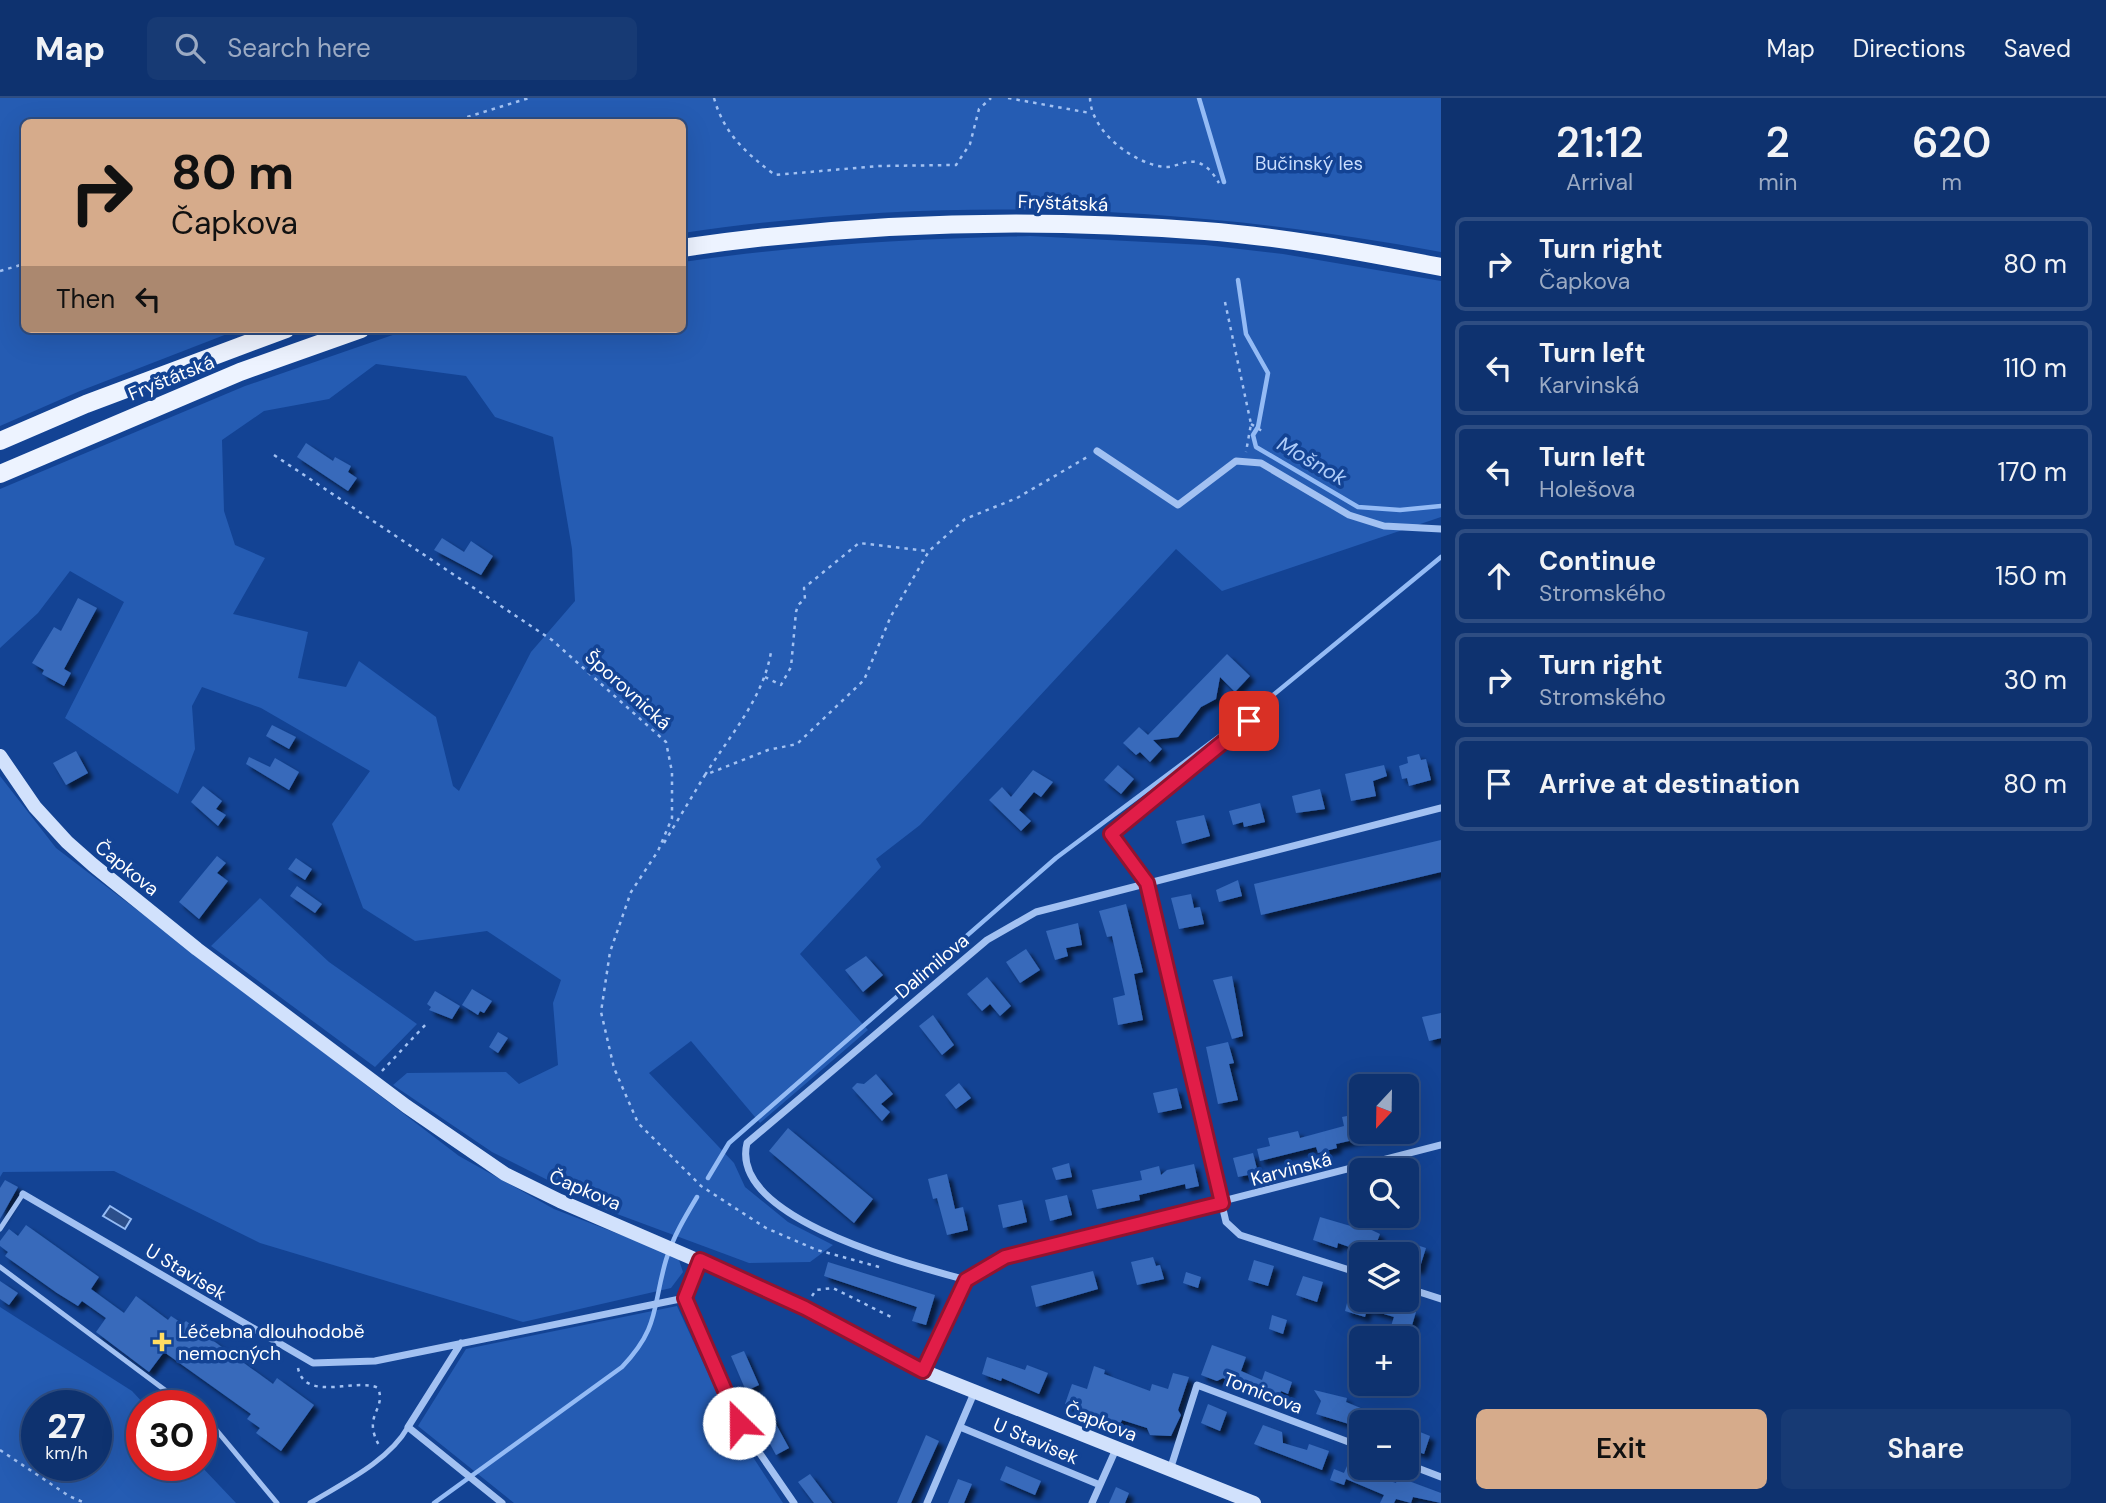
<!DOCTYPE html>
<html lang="en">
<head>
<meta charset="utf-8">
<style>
  body { margin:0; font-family:"DM Sans",sans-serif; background:#173a74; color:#f1f3f6; height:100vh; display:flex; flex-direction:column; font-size:26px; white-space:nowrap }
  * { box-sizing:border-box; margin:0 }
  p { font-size:23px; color:#9baac3 }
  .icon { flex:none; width:38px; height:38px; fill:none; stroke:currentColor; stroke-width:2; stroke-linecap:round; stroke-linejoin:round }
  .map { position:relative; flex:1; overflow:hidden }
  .drawer { display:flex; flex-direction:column; background:#0e326f; width:665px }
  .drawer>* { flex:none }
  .top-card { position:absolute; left:21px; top:21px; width:665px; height:214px; border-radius:10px; box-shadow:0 7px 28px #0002,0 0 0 2px #2e4d82; background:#d6ab8b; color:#111; overflow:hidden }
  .needle { width:46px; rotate:202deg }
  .tools { position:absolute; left:1349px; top:976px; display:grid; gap:14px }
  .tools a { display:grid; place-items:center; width:70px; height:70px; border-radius:10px; background:#0e326f; box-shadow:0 7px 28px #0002,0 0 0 2px #2e4d82; font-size:35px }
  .speed { position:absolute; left:21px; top:1292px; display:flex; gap:14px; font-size:35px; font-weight:700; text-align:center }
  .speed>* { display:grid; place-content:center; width:91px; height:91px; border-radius:50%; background:#0e326f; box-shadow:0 7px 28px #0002,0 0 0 2px #2e4d82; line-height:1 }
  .speed small { font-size:18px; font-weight:400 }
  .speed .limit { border:10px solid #d22; background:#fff; color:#111 }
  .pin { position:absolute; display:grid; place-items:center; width:60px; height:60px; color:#fff; margin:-30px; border-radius:14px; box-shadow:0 4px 10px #0006 }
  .me { position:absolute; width:77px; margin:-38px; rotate:337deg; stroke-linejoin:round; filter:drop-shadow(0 0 5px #0008) }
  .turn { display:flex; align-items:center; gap:24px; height:147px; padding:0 35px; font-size:32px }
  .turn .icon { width:91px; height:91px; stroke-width:2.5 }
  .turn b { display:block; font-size:49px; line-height:60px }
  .then { display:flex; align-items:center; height:66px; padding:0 35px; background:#0003; gap:14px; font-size:26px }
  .eta { display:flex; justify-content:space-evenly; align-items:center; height:119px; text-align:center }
  .eta b { font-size:42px; font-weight:600; line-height:49px }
  .button { display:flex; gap:14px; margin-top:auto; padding:14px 35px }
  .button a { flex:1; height:80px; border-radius:10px; background:#d6ab8b; color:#111; font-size:28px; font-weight:600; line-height:80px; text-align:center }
  .button a+a { background:#173a74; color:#f1f3f6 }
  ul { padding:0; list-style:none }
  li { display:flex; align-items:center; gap:21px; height:94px; margin:0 14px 10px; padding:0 21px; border:4px solid #2e4d82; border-radius:10px }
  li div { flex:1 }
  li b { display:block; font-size:26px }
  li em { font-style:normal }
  header { display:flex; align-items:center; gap:42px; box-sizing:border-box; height:98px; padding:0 35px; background:#0e326f; border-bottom:2px solid #2e4d82 }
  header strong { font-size:33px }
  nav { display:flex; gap:38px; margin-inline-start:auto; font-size:24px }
  .search { width:490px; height:63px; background:#173a74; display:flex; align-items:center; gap:18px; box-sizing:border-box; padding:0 24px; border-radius:10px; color:#9baac3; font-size:26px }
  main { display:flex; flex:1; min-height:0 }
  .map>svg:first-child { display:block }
</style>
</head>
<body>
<header>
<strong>Map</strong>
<div class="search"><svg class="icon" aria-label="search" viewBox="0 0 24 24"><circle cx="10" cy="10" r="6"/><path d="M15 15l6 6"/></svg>Search here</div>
<nav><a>Map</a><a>Directions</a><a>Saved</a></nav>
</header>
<main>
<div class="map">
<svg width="1441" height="1405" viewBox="0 0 1441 1405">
  <defs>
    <filter id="shadow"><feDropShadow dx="5" dy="5" stdDeviation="2" flood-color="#0009"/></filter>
  </defs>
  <rect width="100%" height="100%" fill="#134394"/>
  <path fill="#255cb3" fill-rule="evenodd" d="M0,0H1441V154C1183,106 942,97 683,135L682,24H24V231H240L80,293L0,328Z
    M1030,138L1205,147L1283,156L1441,183V419L1222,493L1176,451L920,727L876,761L881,769L800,856L868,932L760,1025L691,943L649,975L734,1065L745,1089L788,1124L833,1147L810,1164L749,1165L609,1113L492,1054L393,987L407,975L506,974L519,986L558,967L553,905L561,882L487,833L415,843L363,810L332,726L370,673L261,610L202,589L192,608L195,651L178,696L65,620L124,504L70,473L38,515L0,550V391L245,288L410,231H682L683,164C798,147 913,141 1030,138ZM376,266L466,278L495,319L553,339L572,451L575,503L531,554L459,693L453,688L436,619L359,563L346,589L298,580L308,534L233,516L265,460L235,447L224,413L222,342L264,313L329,301Z
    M0,678L56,750L459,1058L554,1111L678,1159L683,1174L671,1190L523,1224L260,1145L114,1073L3,1074L0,1079Z
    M260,800L329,864L417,926L375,969L211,848Z
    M677,1208L732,1327L783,1405H514L418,1328L466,1251Z
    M0,1209L132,1293L145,1307H142V1367H200L236,1405H0ZM96,1307V1367H37V1307Z"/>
  <path fill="#2c4f8b" stroke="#94bbf5" stroke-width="2" d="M110,1108L131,1121L125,1131L103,1118Z"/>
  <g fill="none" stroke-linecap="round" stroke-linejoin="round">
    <path stroke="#94bbf5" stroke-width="4.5" d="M1199,0L1224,84
      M1238,182L1246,236L1268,275L1258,329L1253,337L1256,349L1358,409L1400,412L1441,408
      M708,1080L729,1045L1056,760L1261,607L1441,459
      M434,1405L622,1269C660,1229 652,1210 666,1162C673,1139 685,1119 697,1099"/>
  </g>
  <path fill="#376abb" filter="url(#shadow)" d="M306,345L333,363L335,359L351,368L348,374L357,380L348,393L297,359Z
    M442,440L464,454L471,443L493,458L481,477L434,452Z
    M78,500L97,510L64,571L71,575L64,588L42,576L44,572L32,565L54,529L61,533Z
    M1227,556L1250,578L1235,594L1220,579L1216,601L1201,609L1178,639L1153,642L1162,651L1150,664L1140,654L1136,657L1123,645L1139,629L1148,637Z
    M272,627L296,639L289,651L266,638Z
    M76,653L88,675L66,687L53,665Z
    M1419,656L1421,662L1426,661L1431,682L1409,688L1407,680L1402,681L1399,668L1408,665L1407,659Z
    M249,659L270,669L275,660L299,674L289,692L246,666Z
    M1118,667L1134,681L1121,696L1104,682Z
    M1384,667L1387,678L1373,683L1376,698L1351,703L1345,676Z
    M1033,672L1053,684L1041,699L1034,694L1019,712L1031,723L1021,733L989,702L1002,689L1011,699Z
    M203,688L222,703L216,711L226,717L218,728L191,704Z
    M1320,691L1325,711L1296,715L1292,698Z
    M1260,705L1265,724L1244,729L1243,724L1233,727L1229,713Z
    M1204,717L1210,738L1182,746L1176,723Z
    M1441,742V774L1261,817L1254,786Z
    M217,758L226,765L217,775L228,783L199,821L179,804Z
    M296,760L312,771L305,782L288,771Z
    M1238,782L1242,798L1219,804L1216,792Z
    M297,788L322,806L315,815L290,798Z
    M1191,796L1194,810L1200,809L1204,826L1179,831L1171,800Z
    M1126,806L1143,874L1134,876L1143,922L1118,927L1113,900L1125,897L1112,838L1107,839L1099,813Z
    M1078,825L1082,847L1066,850L1068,858L1055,862L1046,833Z
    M1026,851L1040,872L1020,885L1006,864Z
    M866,858L883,877L863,894L845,872Z
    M1232,878L1243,938L1232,941L1213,882Z
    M987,879L1011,908L1000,918L990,906L982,913L967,896Z
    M472,891L492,903L484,915L480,913L478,917L462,907Z
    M435,893L460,908L452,921L429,912L431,909L427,906Z
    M1441,915V940L1429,943L1422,919Z
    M933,917L954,947L942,957L919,928Z
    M498,934L508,940L498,955L489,949Z
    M1228,944L1234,965L1229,966L1238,1002L1218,1006L1206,949Z
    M876,976L893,996L881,1006L890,1014L882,1023L852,990L857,985L864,986Z
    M959,985L971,1000L956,1011L945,997Z
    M1177,990L1182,1010L1158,1015L1153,995Z
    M1362,1015V1040L1336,1046L1337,1050L1318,1055L1316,1049L1260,1063L1257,1051L1270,1048L1268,1040L1298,1033L1300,1040L1344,1028L1342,1019Z
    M788,1030L873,1101L854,1125L769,1053Z
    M1253,1055L1258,1075L1238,1079L1233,1060Z
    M1069,1065L1072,1079L1056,1082L1052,1070Z
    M1194,1066L1199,1088L1186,1091L1185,1086L1139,1097L1140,1102L1097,1111L1092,1092L1142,1082L1140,1073L1159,1068L1161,1077L1167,1072Z
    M947,1076L955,1111L963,1109L968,1132L947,1137L937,1100L933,1101L928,1081Z
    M5,1082L18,1089L0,1121V1090Z
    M1067,1097L1072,1117L1050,1123L1045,1102Z
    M1022,1102L1027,1124L1003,1130L998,1107Z
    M1320,1119L1354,1129L1355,1124L1380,1136L1372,1157L1338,1145L1337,1150L1313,1142Z
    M26,1127L99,1179L91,1191L124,1215L136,1198L168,1222L171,1218L183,1226L186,1223L273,1286L277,1280L314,1307L281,1353L256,1335L260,1330L247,1321L251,1316L164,1254L149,1274L96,1234L106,1220L82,1203L78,1208L57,1195L5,1158L8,1154L0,1148V1143L9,1131L18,1138Z
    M1401,1142L1426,1150L1419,1172L1407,1168V1157H1396Z
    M1153,1159L1156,1168L1160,1167L1164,1181L1137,1187L1131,1164Z
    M1254,1162L1274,1168L1268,1188L1248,1182Z
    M828,1164L935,1197L926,1227L912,1223L917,1209L824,1178Z
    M1093,1173L1098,1191L1036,1209L1031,1188Z
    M1186,1174L1201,1179L1198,1190L1183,1185Z
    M1303,1178L1323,1184L1317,1204L1296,1197Z
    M0,1183L18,1195L9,1207L0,1201Z
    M1350,1193L1362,1196V1202H1379L1416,1214L1410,1234L1391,1228L1394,1219L1367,1211L1365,1219L1345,1213Z
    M1272,1217L1287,1222L1283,1236L1269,1231Z
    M1212,1247L1246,1259L1241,1273L1262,1282L1265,1273L1292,1284L1288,1296L1281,1293L1278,1301L1223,1280L1217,1283L1201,1277Z
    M744,1253L759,1287L746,1293L731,1258Z
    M987,1259L1025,1272L1027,1267L1048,1275L1039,1296L1002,1280L1001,1283L982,1276Z
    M1094,1268L1105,1272L1104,1276L1150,1293L1152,1286L1168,1291L1173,1275L1189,1279L1178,1312L1181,1317L1171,1338L1150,1337L1147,1330L1122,1322L1118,1331L1097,1323L1099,1318L1065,1306L1072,1286L1087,1291Z
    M1314,1292L1347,1300L1346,1304L1397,1325H1362V1330L1316,1316L1321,1303Z
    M1208,1306L1227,1314L1220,1333L1201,1325Z
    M771,1317L789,1350L776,1357L758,1324Z
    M1263,1327L1282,1334L1283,1345L1307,1352L1309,1346L1329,1353L1322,1372L1254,1346Z
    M1410,1330L1430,1338L1424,1356L1407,1350Z
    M926,1337L939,1343L911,1405H897Z
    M1358,1354L1362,1355V1370H1374L1371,1377L1396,1385L1398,1379L1441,1395V1405L1413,1399L1411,1405L1396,1401L1394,1405H1380L1384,1397L1346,1381L1344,1387L1330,1382L1334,1371L1344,1375L1347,1368L1351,1370Z
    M1006,1368L1041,1383L1035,1397L1000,1382Z
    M810,1376L832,1405H814L798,1384Z
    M958,1381L972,1386L964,1405H948Z
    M1116,1389L1129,1395L1125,1405H1109Z"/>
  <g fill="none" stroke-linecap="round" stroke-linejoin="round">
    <path stroke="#a2c1f2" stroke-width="2.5" stroke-dasharray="3.5 5" stroke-linecap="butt" d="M714,0C724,36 746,55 775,77L878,68L956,67L970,46L979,11L991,0
      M1008,0L1090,15
      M1090,0C1091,33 1132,65 1164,69C1175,70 1184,62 1196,64C1207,67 1213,75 1219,85
      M451,24L529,0
      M0,173L24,166
      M1225,204L1251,326L1246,354
      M1251,326L1262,333
      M274,357L552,542L666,644L672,674V720L658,753L631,794L610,854L601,914L614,970L638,1025L701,1088L766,1130L817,1152L883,1170
      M765,579L781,587L791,569L796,514L798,507L805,501L804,490L859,445L927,453
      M705,677C730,637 763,601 771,554
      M664,745L705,677L768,652L797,646L864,582L891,518L929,453L965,421L1017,400L1089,358
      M382,973L427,925
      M812,1198L816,1192L833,1190L893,1220
      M298,1270C305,1305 357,1279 378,1290C387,1312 361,1317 380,1349
      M0,1352L69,1398L85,1405"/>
    <path stroke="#a2c1f2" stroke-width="5" d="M0,1131L23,1096
      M0,1169L185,1307
      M201,1319L213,1328L277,1405
      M310,1405C343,1385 389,1363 408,1329"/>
    <path stroke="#a2c1f2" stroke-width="7" d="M1097,353L1178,407L1236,363L1261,365L1349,417L1384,428L1441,431
      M1269,607L1111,736L1147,785L1226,1124L1240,1137L1362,1176
      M23,1096L313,1265L375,1263L685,1200
      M700,1162L685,1200L739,1325L794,1405
      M966,1182C913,1167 728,1121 747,1045L987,842L1036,814L1441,710
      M1407,1190L1441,1201
      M461,1245L408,1329L502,1405
      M923,1273L966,1182L1005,1159L1441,1047
      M960,1329L1100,1387
      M1407,1366L1441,1379
      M1170,1372L1197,1287L1362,1349
      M927,1405L974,1295
      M1092,1405L1116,1351"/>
    <path stroke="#d1e1fc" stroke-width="14" d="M0,658L35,709L67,744L93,767L197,851L406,1008L505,1076L560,1103L787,1201L923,1273L1254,1405"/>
    <path stroke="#edf3ff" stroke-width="18" d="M682,150C856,124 1030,119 1205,133C1285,139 1363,154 1441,169
      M0,343L86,306L286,231
      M0,376L240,274L361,231"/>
  </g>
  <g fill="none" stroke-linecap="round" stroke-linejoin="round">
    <g stroke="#92132f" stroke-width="18">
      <path id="route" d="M739,1325L685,1200L700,1162L805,1210L923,1273L966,1182L1005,1159L1222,1105L1147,785L1111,736L1249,623"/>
    </g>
    <use href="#route" stroke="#e11d48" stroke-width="12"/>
  </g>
  <path fill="#ffdc63" stroke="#134394" stroke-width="2.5" d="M158.5 1233.5h7v7h7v7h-7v7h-7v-7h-7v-7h7z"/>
  <g text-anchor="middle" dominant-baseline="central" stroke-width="7" stroke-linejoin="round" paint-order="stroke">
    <g font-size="19" fill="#c9ddfd" stroke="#134394">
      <text x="1309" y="65">Bučinský les</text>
    </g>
    <g font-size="19" fill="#fff" stroke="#134394">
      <text transform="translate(1063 105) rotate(2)">Fryštátská</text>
      <text transform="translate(171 280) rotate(-22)">Fryštátská</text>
      <text transform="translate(628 592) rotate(42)">Šporovnická</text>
      <text transform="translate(127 770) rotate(39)">Čapkova</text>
      <text transform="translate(932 868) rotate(-40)">Dalimilova</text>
      <text transform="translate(1291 1071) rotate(-15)">Karvinská</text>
      <text transform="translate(585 1092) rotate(23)">Čapkova</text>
      <text transform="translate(186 1174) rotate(31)">U Stavisek</text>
      <text transform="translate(1263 1295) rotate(21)">Tomicova</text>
      <text transform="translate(1101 1324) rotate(21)">Čapkova</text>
      <text transform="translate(1036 1343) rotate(23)">U Stavisek</text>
    </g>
    <g font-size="19" fill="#fff" stroke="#134394" text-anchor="start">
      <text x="178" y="1233">Léčebna dlouhodobě<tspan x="178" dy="22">nemocných</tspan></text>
    </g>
    <g font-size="21" font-style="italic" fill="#aeccf9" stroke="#134394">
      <text transform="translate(1312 363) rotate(30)">Mošnok</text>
    </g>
  </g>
</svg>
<div class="tools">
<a><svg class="needle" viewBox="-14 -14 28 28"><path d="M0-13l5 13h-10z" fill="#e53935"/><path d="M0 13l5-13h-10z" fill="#9baac3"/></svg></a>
<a><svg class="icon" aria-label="search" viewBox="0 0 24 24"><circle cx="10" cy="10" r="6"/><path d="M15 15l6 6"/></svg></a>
<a><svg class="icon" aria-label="layers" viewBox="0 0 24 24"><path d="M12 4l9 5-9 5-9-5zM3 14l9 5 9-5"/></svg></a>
<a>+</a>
<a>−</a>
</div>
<div class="speed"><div>27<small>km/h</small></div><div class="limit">30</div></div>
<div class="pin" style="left:1249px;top:623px;background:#d93025"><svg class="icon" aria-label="arrive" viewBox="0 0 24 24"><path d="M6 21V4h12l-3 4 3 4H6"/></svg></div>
<svg class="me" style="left:739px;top:1325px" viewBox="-20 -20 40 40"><circle r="19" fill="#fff"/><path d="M0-13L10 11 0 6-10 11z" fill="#e11d48"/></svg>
<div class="top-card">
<div class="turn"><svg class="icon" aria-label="right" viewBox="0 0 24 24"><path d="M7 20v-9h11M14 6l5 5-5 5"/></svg><div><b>80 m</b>Čapkova</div></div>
<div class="then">Then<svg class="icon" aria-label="left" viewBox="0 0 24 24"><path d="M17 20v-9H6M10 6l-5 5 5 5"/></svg></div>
</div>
</div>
<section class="drawer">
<div class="eta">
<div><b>21:12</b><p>Arrival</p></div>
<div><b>2</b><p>min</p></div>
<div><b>620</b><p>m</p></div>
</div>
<ul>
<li><svg class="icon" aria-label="right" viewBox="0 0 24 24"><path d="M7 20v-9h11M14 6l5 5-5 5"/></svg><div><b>Turn right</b><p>Čapkova</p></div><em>80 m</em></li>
<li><svg class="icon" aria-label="left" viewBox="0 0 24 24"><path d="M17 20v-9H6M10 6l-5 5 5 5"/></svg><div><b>Turn left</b><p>Karvinská</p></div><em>110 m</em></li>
<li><svg class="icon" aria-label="left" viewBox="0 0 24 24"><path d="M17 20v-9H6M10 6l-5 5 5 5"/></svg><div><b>Turn left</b><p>Holešova</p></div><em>170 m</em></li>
<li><svg class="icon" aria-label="ahead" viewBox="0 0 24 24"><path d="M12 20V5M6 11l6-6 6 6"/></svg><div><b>Continue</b><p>Stromského</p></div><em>150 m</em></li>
<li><svg class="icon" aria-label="right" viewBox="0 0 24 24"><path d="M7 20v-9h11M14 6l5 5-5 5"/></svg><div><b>Turn right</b><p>Stromského</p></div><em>30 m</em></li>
<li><svg class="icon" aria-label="arrive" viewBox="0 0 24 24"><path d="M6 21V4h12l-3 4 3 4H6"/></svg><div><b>Arrive at destination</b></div><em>80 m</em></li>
</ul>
<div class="button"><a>Exit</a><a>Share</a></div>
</section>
</main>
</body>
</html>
